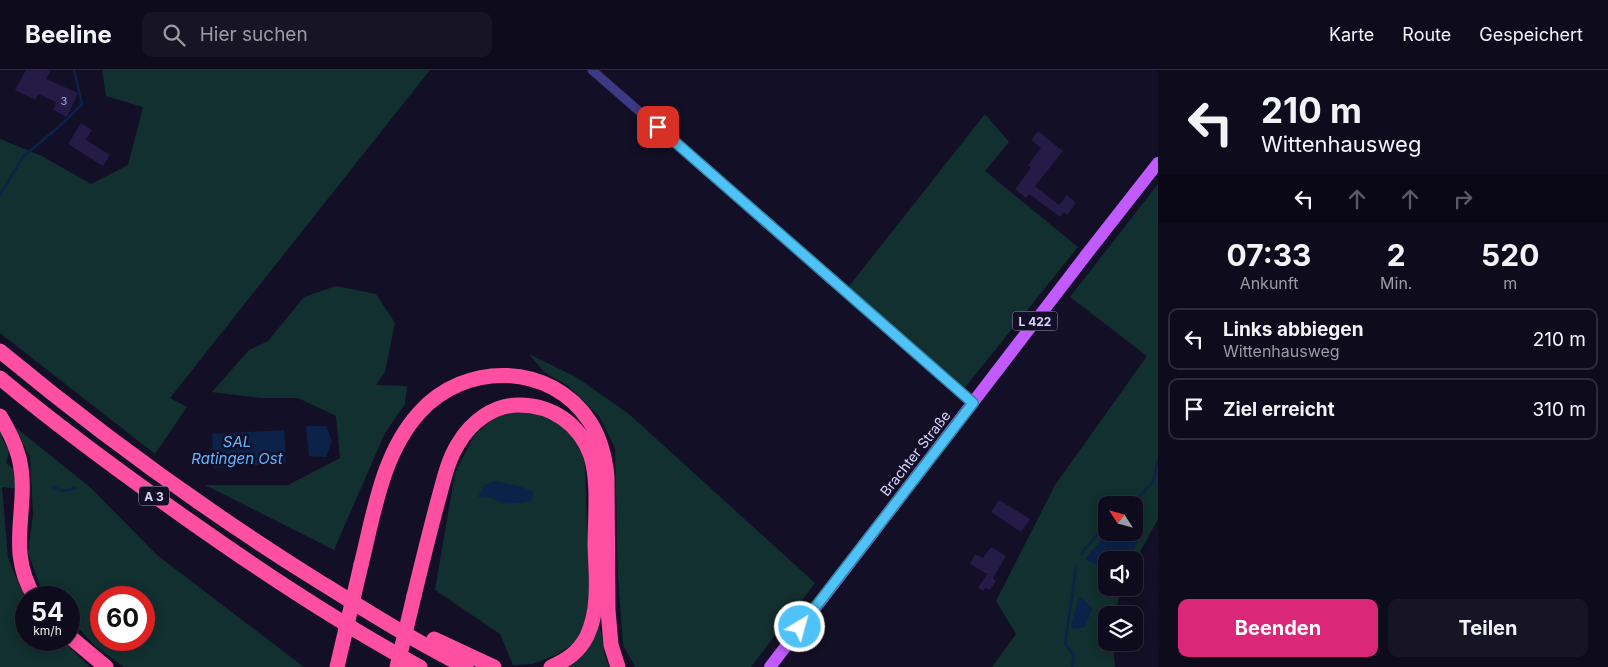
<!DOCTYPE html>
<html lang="de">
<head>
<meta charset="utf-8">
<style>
  body { margin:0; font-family:Inter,sans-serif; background:#171425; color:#f1f3f6; height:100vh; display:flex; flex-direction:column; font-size:19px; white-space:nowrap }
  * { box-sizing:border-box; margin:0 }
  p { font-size:16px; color:#9b9ba3 }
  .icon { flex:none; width:28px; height:28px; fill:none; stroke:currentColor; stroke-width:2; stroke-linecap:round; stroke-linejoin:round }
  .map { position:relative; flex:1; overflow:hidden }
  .side { display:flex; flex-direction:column; background:#0e0b1c; width:450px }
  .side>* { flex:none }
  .top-card { background:#0e0b1c; color:#f1f3f6; overflow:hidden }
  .needle { width:32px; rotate:306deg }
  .tools { position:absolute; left:1098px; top:426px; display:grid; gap:10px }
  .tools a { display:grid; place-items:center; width:45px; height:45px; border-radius:10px; background:#0e0b1c; box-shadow:0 2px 12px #0003,0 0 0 1px #2e2b3b; font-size:25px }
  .speed { position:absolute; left:15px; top:516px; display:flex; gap:10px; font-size:25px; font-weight:700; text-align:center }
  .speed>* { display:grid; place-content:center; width:65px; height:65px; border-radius:50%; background:#0e0b1c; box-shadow:0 2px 12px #0003,0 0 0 1px #2e2b3b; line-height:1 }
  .speed small { font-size:12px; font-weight:400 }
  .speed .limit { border:8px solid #d22; background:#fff; color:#111 }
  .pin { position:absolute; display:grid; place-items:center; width:42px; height:42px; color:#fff; margin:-21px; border-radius:10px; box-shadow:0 2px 8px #0006 }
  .me { position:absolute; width:55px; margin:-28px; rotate:37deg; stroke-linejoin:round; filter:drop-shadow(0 0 4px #0008) }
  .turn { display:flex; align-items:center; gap:18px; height:105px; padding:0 20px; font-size:22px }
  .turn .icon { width:65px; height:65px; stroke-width:2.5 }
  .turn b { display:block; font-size:35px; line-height:42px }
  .lanes { display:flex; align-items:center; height:48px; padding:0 20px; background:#0003; justify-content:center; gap:25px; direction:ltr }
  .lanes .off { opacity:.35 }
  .eta { display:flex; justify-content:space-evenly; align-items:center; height:85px; text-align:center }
  .eta b { font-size:30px; font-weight:700; line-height:35px }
  .action { display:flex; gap:10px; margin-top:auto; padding:10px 20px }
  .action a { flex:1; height:58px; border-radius:10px; background:#db2777; color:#fff; font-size:20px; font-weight:700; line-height:58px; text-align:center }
  .action a+a { background:#171425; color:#f1f3f6 }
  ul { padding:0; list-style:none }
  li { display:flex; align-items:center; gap:15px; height:62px; margin:0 10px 8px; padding:0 10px; border:2px solid #2e2b3b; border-radius:10px }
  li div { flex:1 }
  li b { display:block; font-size:19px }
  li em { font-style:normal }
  header { display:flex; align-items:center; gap:30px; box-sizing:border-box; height:70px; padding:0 25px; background:#0e0b1c; border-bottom:1px solid #2e2b3b }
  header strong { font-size:24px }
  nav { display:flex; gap:28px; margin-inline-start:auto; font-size:18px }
  .search { width:350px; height:45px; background:#171425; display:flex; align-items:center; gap:12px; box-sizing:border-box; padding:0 18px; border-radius:10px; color:#9b9ba3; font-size:19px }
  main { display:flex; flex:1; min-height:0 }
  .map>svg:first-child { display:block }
</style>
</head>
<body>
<header>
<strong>Beeline</strong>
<div class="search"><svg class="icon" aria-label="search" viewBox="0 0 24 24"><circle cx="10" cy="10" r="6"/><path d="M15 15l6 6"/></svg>Hier suchen</div>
<nav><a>Karte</a><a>Route</a><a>Gespeichert</a></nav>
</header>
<main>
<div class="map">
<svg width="1158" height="597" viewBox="0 0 1158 597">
  <rect width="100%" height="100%" fill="#130f26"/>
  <path fill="#12302f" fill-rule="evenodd" d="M102,0H430L170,328L187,337L155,384L0,263V69L42,86L91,114L128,95L143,37L106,26Z
    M985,44L1009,72L985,101L1078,177L963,320L846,220Z
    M1158,114V449L1134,493V490H1106V518H1121L1115,545H1106V572L1113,573L1115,597H992L1016,564L996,531L1055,415L1147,286L1070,227ZM1106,435H1134V462H1106Z
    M336,216L376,224L395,253L385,302L376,315L407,316L405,334L385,363L334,480L205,415H288L340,388L336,346L298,328H260L212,322L249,280L268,271L304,227Z
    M529,284L576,307L629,344L815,513L751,597H635L623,575L618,506L615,378L599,346L568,316L544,302Z
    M521,340L540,343L558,353L573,366L585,390L589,525L585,553L575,573L556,585L533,594L513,595L500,564L435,520L455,403L474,366L495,347Z
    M14,356L91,418L157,485L304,597H124L94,575L69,548V528L49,527L41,519L28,482L33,445L30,387ZM101,528H144V570H101Z
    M0,360L3,363L2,368L9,381L6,393L17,402L20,419L2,417L8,488L26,530V570H62L90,597H0Z
    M599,551L605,585L609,597H567Z"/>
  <path fill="#0c2248" d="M306,356H326L332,371L326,387L309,386Z
    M284,360L286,393L214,398L212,364Z
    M495,411L519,416L533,422L532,429C525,435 512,432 503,434L492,428L478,427L484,415Z
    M1107,463H1131L1138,471L1128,490H1106V500L1085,489Z
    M1079,527L1082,528L1092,538L1085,557L1074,559L1071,556Z"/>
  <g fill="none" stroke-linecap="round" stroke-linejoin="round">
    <path stroke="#0c2248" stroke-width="2.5" d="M0,125L23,87L63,53L82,34L74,0
      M53,417L64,421L75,418
      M1131,435L1153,412L1158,389
      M1081,484L1106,454
      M1072,597L1074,585L1065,574L1076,498"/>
  </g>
  <path fill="#241b47" d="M26,0H51L46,9L78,23L67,47L53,40L56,32L38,24L35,30L15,20Z
    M81,53L92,60L86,70L110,85L103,96L68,74Z
    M1038,61L1063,81L1035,116L1059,135L1067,125L1076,133L1067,145L1064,142L1060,147L1029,124L1026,128L1015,119L1031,98L1028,95L1041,78L1031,70Z
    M999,430L1030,449L1021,462L991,442Z
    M991,477L1006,486L993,508L996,511L990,520L985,518L983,521L978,518L987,504L970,494L975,484L983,488Z"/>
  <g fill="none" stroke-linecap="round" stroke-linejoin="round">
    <path stroke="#3d3a85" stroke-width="9" d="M592,0L973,333"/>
    <path stroke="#c25bff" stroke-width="12" d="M770,597L1086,185L1158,93"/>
    <path stroke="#ff4fa3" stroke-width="15" d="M0,281C100,364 205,440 315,509C365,540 414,571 466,597
      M0,308C60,358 123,404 187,449C262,502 339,553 420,597
      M0,346C8,359 15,373 19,388C31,436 4,479 35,528
      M361,495C374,443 382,384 419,343C465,291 551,292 590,352C601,369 605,387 607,406L608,540L611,575L618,597
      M414,526C422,493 430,460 439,427C444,409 448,390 458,374C471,352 493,335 519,335C552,335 580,354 591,386C599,412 595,448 595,476C596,505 600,539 587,566C579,582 567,590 551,597
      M69,566L106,597
      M434,569L494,597"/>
    <path stroke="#ff4fa3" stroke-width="15" d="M337,597L361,495
      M397,597L414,526"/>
  </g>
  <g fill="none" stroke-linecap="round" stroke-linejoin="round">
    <g stroke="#337fa1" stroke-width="12">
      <path id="route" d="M658,57L973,333L800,557"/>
    </g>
    <use href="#route" stroke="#4fc3f7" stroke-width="9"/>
  </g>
  <g text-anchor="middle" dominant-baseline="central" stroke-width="5" stroke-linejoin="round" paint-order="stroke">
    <g font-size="11" fill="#aca6d1">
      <text x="64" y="31">3</text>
    </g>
    <g fill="#130f26" stroke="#9e99be" stroke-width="1">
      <rect x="1012.5" y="241.5" width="45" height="19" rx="4"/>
      <rect x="139" y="416.5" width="30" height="19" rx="4"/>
    </g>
    <g font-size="12" font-weight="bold" fill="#d9d4ff">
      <text x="1035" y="251">L 422</text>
      <text x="154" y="426">A 3</text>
    </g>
    <g font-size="14" fill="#d9d4ff" stroke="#130f26">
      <text transform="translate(915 383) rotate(-52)">Brachter Straße</text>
    </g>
    <g font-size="15" font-style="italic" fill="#62b6ff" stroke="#130f26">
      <text x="237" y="371">SAL<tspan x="237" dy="17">Ratingen Ost</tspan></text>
    </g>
  </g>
</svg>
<div class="tools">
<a><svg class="needle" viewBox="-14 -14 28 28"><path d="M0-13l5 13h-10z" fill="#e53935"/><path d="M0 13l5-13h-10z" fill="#9b9ba3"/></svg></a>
<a><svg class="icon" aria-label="sound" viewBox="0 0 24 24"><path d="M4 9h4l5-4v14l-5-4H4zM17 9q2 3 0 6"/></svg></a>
<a><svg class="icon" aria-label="layers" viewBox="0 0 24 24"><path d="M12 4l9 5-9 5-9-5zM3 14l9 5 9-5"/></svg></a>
</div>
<div class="speed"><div>54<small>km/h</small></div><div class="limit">60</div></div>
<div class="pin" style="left:658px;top:57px;background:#d93025"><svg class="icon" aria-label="arrive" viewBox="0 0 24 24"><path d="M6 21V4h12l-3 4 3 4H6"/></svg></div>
<svg class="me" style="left:800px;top:557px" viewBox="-20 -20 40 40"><circle r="17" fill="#4fc3f7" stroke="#fff" stroke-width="3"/><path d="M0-11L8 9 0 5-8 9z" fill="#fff"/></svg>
</div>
<section class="side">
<div class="top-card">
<div class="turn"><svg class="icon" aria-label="left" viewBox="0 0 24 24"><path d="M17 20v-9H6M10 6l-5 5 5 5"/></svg><div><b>210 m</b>Wittenhausweg</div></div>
<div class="lanes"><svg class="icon" aria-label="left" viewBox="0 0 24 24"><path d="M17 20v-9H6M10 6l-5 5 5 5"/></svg><svg class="icon off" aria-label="ahead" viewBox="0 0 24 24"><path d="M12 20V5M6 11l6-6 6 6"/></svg><svg class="icon off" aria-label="ahead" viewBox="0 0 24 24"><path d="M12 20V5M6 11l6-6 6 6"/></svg><svg class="icon off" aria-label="right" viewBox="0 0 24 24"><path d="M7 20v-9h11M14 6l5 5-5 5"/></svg></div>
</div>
<div class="eta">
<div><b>07:33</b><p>Ankunft</p></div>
<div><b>2</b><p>Min.</p></div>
<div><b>520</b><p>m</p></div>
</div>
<ul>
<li><svg class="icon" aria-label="left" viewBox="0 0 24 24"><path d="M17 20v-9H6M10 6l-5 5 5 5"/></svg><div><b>Links abbiegen</b><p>Wittenhausweg</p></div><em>210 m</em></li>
<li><svg class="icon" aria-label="arrive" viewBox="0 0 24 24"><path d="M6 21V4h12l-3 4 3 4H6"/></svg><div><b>Ziel erreicht</b></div><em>310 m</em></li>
</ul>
<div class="action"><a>Beenden</a><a>Teilen</a></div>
</section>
</main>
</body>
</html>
